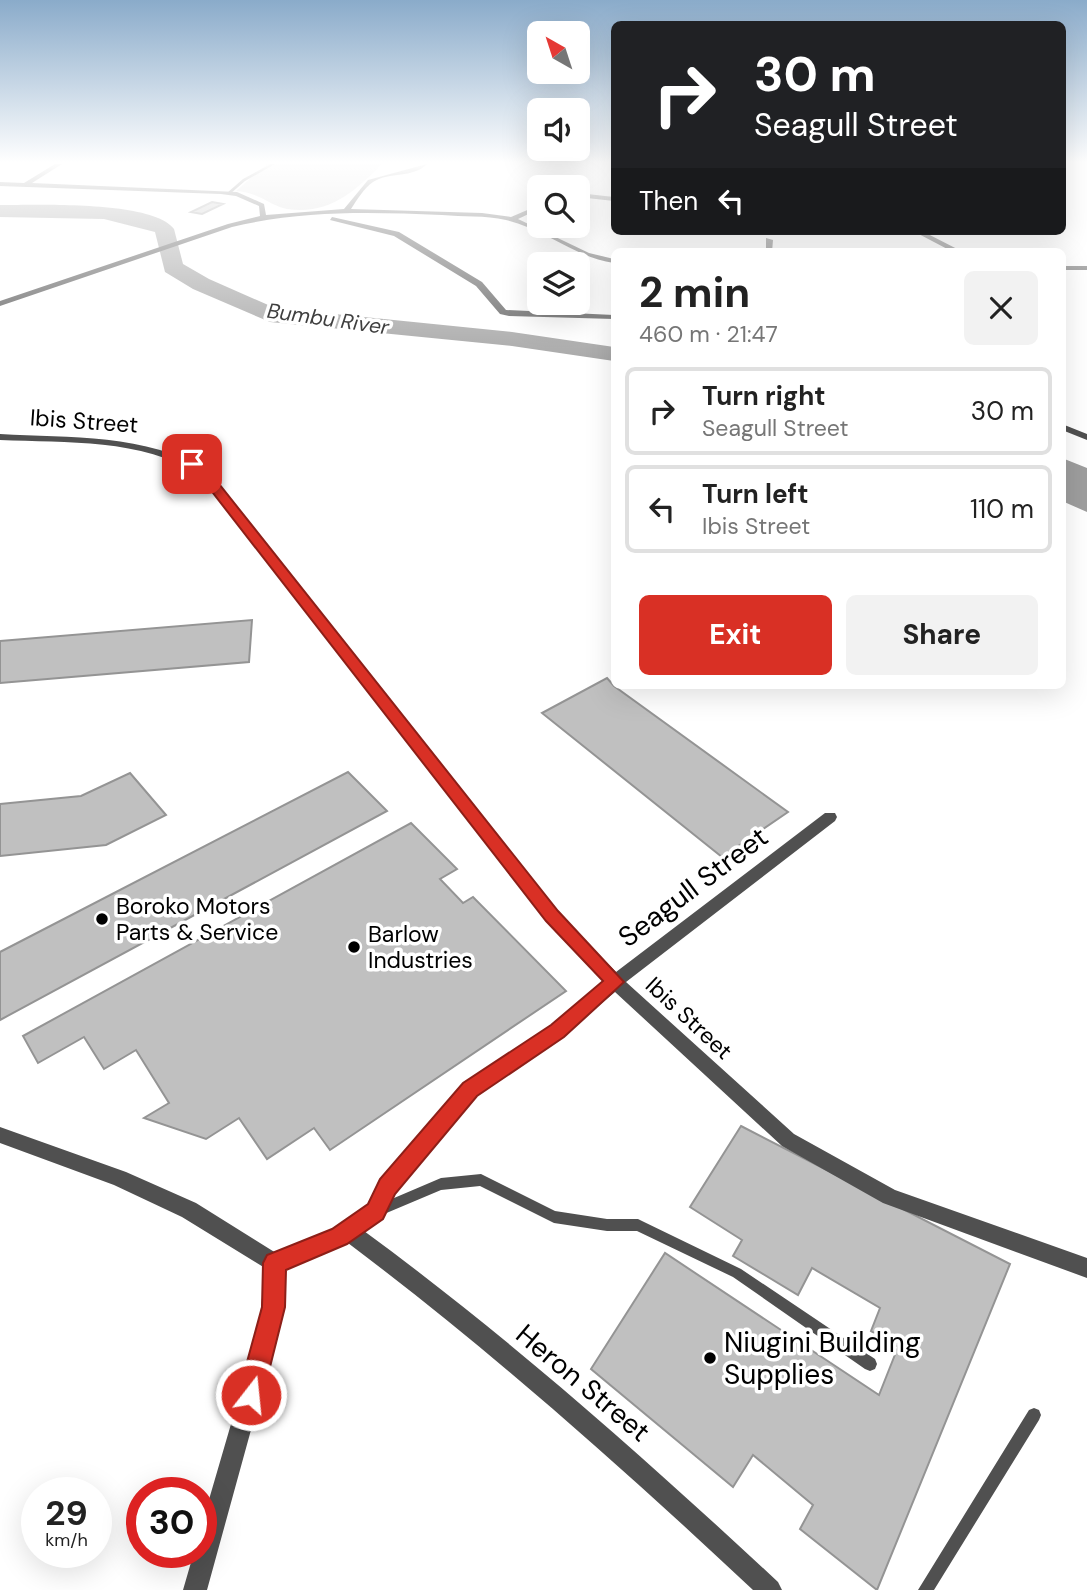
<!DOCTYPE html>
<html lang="en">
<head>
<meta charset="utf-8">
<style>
  body { margin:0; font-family:"DM Sans",sans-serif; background:#f2f2f2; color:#222; height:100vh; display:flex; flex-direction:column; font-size:26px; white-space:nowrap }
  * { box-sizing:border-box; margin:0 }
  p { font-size:23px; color:#767676 }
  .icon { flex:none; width:38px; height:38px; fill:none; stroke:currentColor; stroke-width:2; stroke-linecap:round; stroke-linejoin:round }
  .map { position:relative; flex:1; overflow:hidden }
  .side { position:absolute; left:611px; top:248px; width:455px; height:441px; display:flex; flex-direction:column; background:#fff; border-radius:10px; box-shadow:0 7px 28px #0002 }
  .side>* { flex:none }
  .banner { position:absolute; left:611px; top:21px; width:455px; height:214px; border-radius:10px; box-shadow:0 7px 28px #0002; background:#202124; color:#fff; overflow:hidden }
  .needle { width:46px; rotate:321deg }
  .controls { position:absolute; left:527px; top:21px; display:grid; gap:14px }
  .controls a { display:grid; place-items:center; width:63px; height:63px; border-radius:10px; background:#fff; box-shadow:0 7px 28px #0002; font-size:35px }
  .speed { position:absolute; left:21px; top:1477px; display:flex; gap:14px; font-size:35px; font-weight:700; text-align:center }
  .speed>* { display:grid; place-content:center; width:91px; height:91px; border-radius:50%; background:#fff; box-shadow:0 7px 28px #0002; line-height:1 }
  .speed small { font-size:18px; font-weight:400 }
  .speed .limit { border:10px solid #d22; background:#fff; color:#111 }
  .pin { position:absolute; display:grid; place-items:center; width:60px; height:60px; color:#fff; margin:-30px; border-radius:14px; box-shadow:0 4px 10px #0006 }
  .me { position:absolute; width:77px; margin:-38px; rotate:16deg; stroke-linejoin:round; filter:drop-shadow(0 0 5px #0008) }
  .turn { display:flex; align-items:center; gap:24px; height:147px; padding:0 28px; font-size:32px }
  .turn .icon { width:91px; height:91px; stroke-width:2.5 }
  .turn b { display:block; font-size:49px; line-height:60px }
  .then { display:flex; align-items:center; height:66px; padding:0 28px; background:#0003; gap:14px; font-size:26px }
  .round { display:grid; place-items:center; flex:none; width:74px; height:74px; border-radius:10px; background:#f2f2f2 }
  .headline { display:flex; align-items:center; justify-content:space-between; height:119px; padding:0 28px }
  h1 { font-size:42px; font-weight:700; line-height:52px }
  .button { display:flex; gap:14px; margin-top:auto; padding:14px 28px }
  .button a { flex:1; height:80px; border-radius:10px; background:#d93025; color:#fff; font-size:28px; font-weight:700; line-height:80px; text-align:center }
  .button a+a { background:#f2f2f2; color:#222 }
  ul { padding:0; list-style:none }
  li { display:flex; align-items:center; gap:21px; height:88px; margin:0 14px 10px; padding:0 14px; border:4px solid #e0e0e0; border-radius:10px }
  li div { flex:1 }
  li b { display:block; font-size:26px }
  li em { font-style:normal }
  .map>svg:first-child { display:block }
</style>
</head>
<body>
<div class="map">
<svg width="1087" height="1590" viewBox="0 0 1087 1590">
  <rect width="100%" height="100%" fill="#fff"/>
  <path fill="#d7d7d7" d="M267,164H382C355,191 330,215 287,209C272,207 259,192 236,191Z"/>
  <path fill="#9e9e9e" d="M1062,458L1087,468V512L1062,501Z"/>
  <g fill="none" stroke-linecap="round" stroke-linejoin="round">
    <path fill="#9e9e9e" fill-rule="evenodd" d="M0,205C35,205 153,200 174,229L183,264L209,279L275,308L512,332L614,347V361L512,346L270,322L193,289L165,272L155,232L104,219L0,217Z"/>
  </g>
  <path fill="#c0c0c0" stroke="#949494" stroke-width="2" d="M212,202L223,204L202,214L191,212Z
    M252,620L249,662L0,683V641Z
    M607,678L614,686L788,812L722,857L542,713Z
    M348,772L387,811L0,1020V952Z
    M130,773L166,815L106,845L0,856V804L81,796Z
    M411,823L457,869L440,879L463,903L473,897L566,991L330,1150L314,1128L267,1159L239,1118L206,1139L144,1118L169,1103L136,1050L104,1069L84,1037L38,1063L23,1036Z
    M741,1126L1010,1264L877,1590L800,1529L813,1505L753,1455L733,1487L591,1369L665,1253L879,1395L898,1347L871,1331L880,1308L812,1268L798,1295L733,1256L742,1240L690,1207Z"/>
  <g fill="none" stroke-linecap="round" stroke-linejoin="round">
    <path fill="#505050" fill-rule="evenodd" d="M271,164H275L245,181L230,194L227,193L243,179Z
      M481,1174L555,1211L607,1219H638L642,1221L741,1269L875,1359L877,1364L875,1369L870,1371L865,1369L733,1277L637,1231H607L554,1223L480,1186L441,1190L377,1217L373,1215L371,1211L373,1207L441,1178Z
      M1034,1408L1039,1410L1041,1415L1039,1420L934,1590H918L1029,1410Z"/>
    <path fill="#505050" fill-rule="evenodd" d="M55,164H62L32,183L237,192L264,204L266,215L344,209L368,180L427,164C412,179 390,171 373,182C364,188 357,200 351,209L482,213L511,217L539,205V209L518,219L589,253L614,259V263C574,257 545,229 506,220C485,215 463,217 442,215C370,212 303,210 232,227L0,306V301L228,224L260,216L259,206L236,196L221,194L0,186V182L24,183Z
      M578,193L614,197V201L578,197Z
      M332,217L399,232L482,282L506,310L614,315V319L509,316L500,314L476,286L394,236L330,220Z
      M913,231H922L963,252H953Z
      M766,238L773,240L772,252H763L766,249Z
      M1062,266H1087V270H1062Z
      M1062,424L1087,434V440L1062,430Z
      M0,434C70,438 146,433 208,471L557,912L616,972L825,813H835L837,817L835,821L626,982L794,1134L895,1190L1087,1258V1278L883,1203L782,1146L615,992L563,1036L476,1095L394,1192L383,1218L364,1231C510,1338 646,1459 778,1582L782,1590H753C623,1468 490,1350 348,1243L284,1269L279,1328L207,1590H183L194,1552H201V1527L259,1328L265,1268L182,1217L114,1185L0,1143V1127L126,1172L196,1203L276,1253L333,1230L369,1204L380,1180L464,1083L551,1026L604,981L547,920L200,475C141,438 67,443 0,440Z"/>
  </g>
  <linearGradient id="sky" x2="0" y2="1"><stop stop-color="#8aabca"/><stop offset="0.42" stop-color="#fff"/><stop offset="1" stop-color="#fff" stop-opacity="0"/></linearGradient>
  <rect width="1087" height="386" fill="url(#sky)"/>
  <path fill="#d93025" stroke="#8d1f18" stroke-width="2" d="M192,460L208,470L558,911L624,982L564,1037L477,1096L395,1194L383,1219L347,1244L286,1270L285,1307L263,1395L259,1404L251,1407L242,1404L238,1395L262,1307L263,1263L267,1255L332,1229L368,1204L380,1179L463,1083L551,1025L603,981L546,921L199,475L187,464Z"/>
  <g fill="#000" stroke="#fff" stroke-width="2.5">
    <circle cx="102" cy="919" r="7"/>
    <circle cx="354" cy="947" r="7"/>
    <circle cx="710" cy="1358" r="7"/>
  </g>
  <g text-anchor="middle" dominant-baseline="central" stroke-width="7" stroke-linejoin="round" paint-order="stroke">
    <g font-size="21" font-style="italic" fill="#3f3f3f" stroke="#fff">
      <text transform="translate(328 319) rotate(8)">Bumbu River</text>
    </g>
    <g font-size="23" fill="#000" stroke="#fff">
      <text transform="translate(84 421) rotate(4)">Ibis Street</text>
      <text transform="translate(689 1018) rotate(43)">Ibis Street</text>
    </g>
    <g font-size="23" fill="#000" stroke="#fff" text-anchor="start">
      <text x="116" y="906">Boroko Motors<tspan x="116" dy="26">Parts &amp; Service</tspan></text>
      <text x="368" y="934">Barlow<tspan x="368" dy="26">Industries</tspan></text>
    </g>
    <g font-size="28" fill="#000" stroke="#fff">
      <text transform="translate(693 887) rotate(-37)">Seagull Street</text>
      <text transform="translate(583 1383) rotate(40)">Heron Street</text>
    </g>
    <g font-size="28" fill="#000" stroke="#fff" text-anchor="start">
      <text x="724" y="1342">Niugini Building<tspan x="724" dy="32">Supplies</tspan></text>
    </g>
  </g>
</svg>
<div class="controls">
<a><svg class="needle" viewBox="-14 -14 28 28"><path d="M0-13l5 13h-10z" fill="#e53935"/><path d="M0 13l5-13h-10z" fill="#767676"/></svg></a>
<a><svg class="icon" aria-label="sound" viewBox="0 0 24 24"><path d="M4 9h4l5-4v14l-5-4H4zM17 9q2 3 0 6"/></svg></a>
<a><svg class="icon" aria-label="search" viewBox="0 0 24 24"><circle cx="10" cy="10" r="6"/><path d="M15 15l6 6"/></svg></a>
<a><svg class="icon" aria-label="layers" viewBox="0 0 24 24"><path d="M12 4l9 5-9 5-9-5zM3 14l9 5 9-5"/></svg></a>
</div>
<div class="speed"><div>29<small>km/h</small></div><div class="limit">30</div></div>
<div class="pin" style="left:192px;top:464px;background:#d93025"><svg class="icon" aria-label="arrive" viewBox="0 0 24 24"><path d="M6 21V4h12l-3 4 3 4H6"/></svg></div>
<svg class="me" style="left:251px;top:1395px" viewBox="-20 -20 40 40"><circle r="17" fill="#d93025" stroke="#fff" stroke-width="3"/><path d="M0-11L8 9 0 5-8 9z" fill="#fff"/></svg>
<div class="banner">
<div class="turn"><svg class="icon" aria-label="right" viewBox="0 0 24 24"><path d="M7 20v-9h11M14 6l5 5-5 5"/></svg><div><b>30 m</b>Seagull Street</div></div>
<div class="then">Then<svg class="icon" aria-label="left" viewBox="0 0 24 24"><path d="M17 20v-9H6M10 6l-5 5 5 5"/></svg></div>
</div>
<section class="side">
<div class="headline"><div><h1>2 min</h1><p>460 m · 21:47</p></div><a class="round"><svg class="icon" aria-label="close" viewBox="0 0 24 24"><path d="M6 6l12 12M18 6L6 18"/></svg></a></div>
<ul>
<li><svg class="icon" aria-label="right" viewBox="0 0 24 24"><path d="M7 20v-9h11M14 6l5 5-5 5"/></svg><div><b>Turn right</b><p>Seagull Street</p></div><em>30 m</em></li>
<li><svg class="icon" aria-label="left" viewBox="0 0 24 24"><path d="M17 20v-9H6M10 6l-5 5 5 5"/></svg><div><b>Turn left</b><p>Ibis Street</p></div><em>110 m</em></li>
</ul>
<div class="button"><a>Exit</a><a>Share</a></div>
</section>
</div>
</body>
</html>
